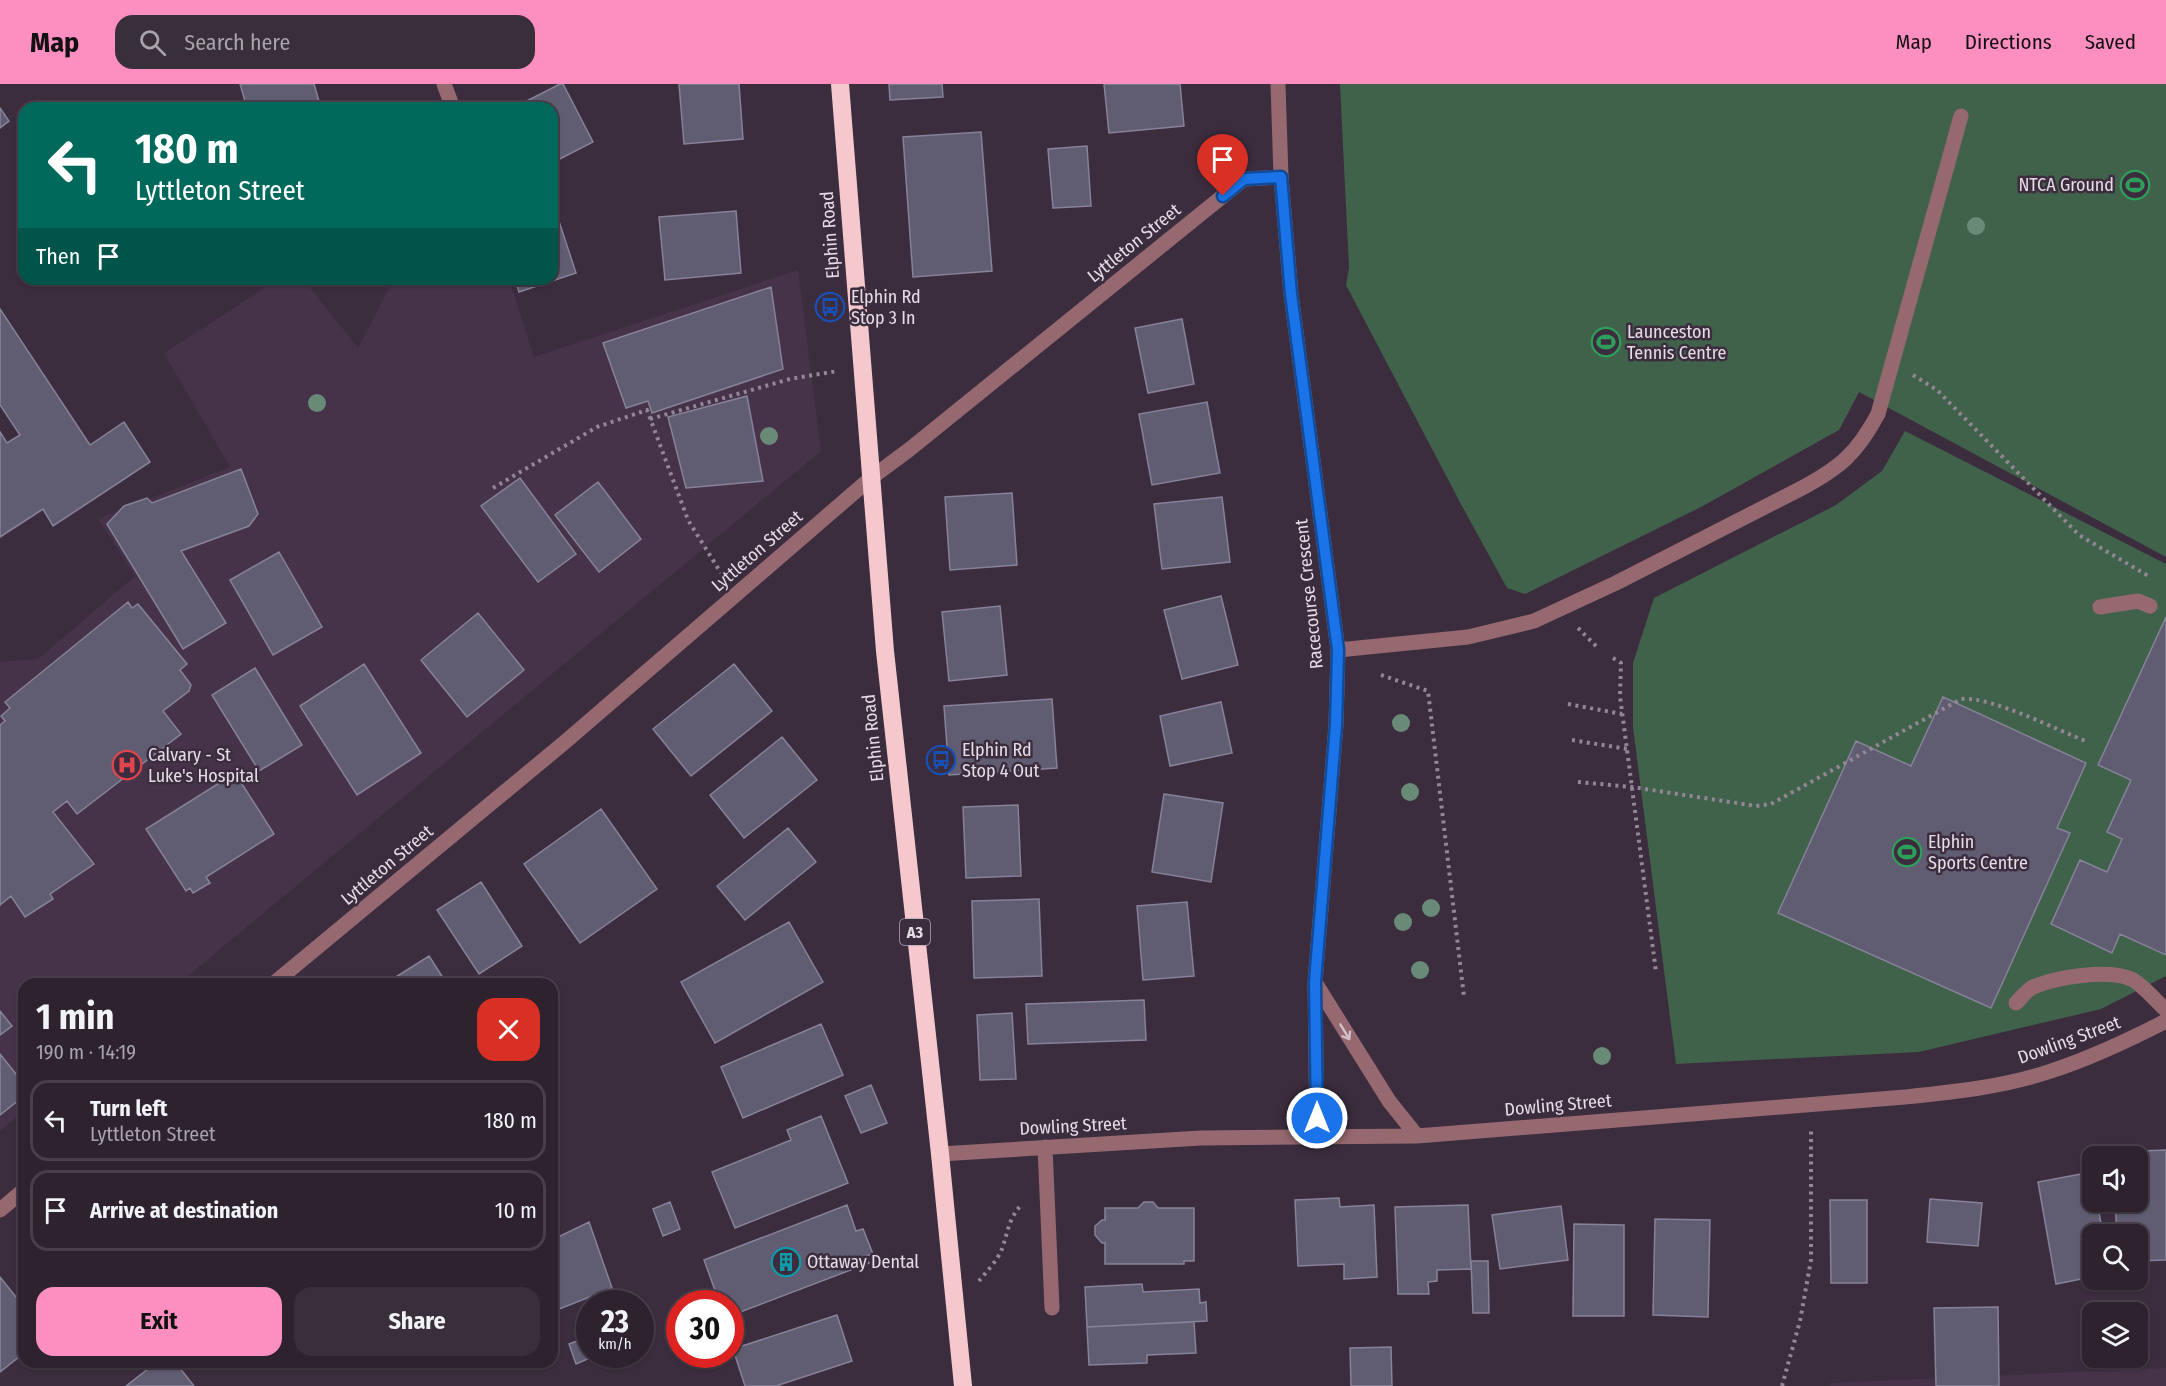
<!DOCTYPE html>
<html lang="en">
<head>
<meta charset="utf-8">
<style>
  body { margin:0; font-family:"Fira Sans Condensed",sans-serif; background:#392f3a; color:#f1f3f6; height:100vh; display:flex; flex-direction:column; font-size:22px; white-space:nowrap }
  * { box-sizing:border-box; margin:0 }
  p { font-size:20px; color:#a7a4aa }
  .icon { flex:none; width:33px; height:33px; fill:none; stroke:currentColor; stroke-width:2; stroke-linecap:round; stroke-linejoin:round }
  .map { position:relative; flex:1; overflow:hidden }
  .side { position:absolute; left:18px; top:894px; width:540px; height:390px; display:flex; flex-direction:column; background:#2d222e; border-radius:18px; box-shadow:0 2px 4px #0004,0 0 0 2px #483f4a }
  .side>* { flex:none }
  .top-card { position:absolute; left:18px; top:18px; width:540px; height:183px; border-radius:18px; box-shadow:0 2px 4px #0004,0 0 0 2px #483f4a; background:#00695c; color:#fff; overflow:hidden }
  .tools { position:absolute; left:2082px; top:1062px; display:grid; gap:12px }
  .tools a { display:grid; place-items:center; width:66px; height:66px; border-radius:12px; background:#2d222e; box-shadow:0 2px 4px #0004,0 0 0 2px #483f4a; font-size:30px }
  .speed { position:absolute; left:576px; top:1206px; display:flex; gap:12px; font-size:30px; font-weight:700; text-align:center }
  .speed>* { display:grid; place-content:center; width:78px; height:78px; border-radius:50%; background:#2d222e; box-shadow:0 2px 4px #0004,0 0 0 2px #483f4a; line-height:1 }
  .speed small { font-size:15px; font-weight:400 }
  .speed .limit { border:9px solid #d22; background:#fff; color:#111 }
  .pin { position:absolute; display:grid; place-items:center; width:51px; height:51px; color:#fff; margin:-62px -26px; border-radius:50% 50% 50% 0; rotate:-45deg; box-shadow:0 0 6px #0007 }
  .pin .icon { rotate:45deg }
  .me { position:absolute; width:66px; margin:-33px; rotate:0deg; stroke-linejoin:round; filter:drop-shadow(0 0 4px #0008) }
  .turn { display:flex; align-items:center; gap:21px; height:126px; padding:0 18px; font-size:27px }
  .turn .icon { width:78px; height:78px; stroke-width:2.5 }
  .turn b { display:block; font-size:42px; line-height:51px }
  .then { display:flex; align-items:center; height:57px; padding:0 18px; background:#0003; gap:12px; font-size:22px }
  .round { display:grid; place-items:center; flex:none; width:63px; height:63px; border-radius:18px; background:#392f3a }
  .headline { display:flex; align-items:center; justify-content:space-between; height:102px; padding:0 18px }
  h1 { font-size:36px; font-weight:700; line-height:45px }
  .cta { display:flex; gap:12px; margin-top:auto; padding:12px 18px }
  .cta a { flex:1; height:69px; border-radius:18px; background:#fd8ec0; color:#111; font-size:24px; font-weight:700; line-height:69px; text-align:center }
  .cta a+a { background:#392f3a; color:#f1f3f6 }
  ul { padding:0; list-style:none }
  li { display:flex; align-items:center; gap:18px; height:81px; margin:0 12px 9px; padding:0 6px; border:3px solid #483f4a; border-radius:18px }
  li div { flex:1 }
  li b { display:block; font-size:22px }
  li em { font-style:normal }
  header { display:flex; align-items:center; gap:36px; box-sizing:border-box; height:84px; padding:0 30px; background:#fd8ec0; color:#111 }
  header strong { font-size:28px }
  nav { display:flex; gap:33px; margin-inline-start:auto; font-size:21px }
  .search { width:420px; height:54px; background:#392f3a; display:flex; align-items:center; gap:15px; box-sizing:border-box; padding:0 21px; border-radius:18px; color:#a7a4aa; font-size:22px }
  .map>svg:first-child { display:block }
</style>
</head>
<body>
<header>
<strong>Map</strong>
<div class="search"><svg class="icon" aria-label="search" viewBox="0 0 24 24"><circle cx="10" cy="10" r="6"/><path d="M15 15l6 6"/></svg>Search here</div>
<nav><a>Map</a><a>Directions</a><a>Saved</a></nav>
</header>
<div class="map">
<svg width="2166" height="1302" viewBox="0 0 2166 1302">
  <rect width="100%" height="100%" fill="#3c2d3e"/>
  <path fill="#46334a" d="M798,186L821,367L178,900H24V1027L0,1047V578L38,575L135,492L98,435L230,383L164,269L279,195H303L358,264L394,195H509L534,273Z
    M2166,1284V1302H1830V1299Z"/>
  <path fill="#40624b" d="M1340,0H2166V473L1859,308L1839,346L1701,423L1525,510L1507,504L1462,422L1346,201L1349,184Z
    M1905,347L2166,480V892L2101,925L1919,968L1676,980L1633,643V579L1654,514L1836,421L1882,387Z"/>
  <path fill="#605c72" stroke="#868299" stroke-width="1.5" d="M240,0H314L321,24H247Z
    M560,0H563L593,58L552,79V24H513Z
    M679,0H739L743,55L684,60Z
    M889,0H942L943,13L890,16Z
    M1104,0H1180L1184,42L1109,49Z
    M0,24L9,37L0,44Z
    M981,48L992,187L913,193L903,53Z
    M1087,62L1091,122L1053,124L1048,65Z
    M554,122L576,189L519,208L515,195H552V123Z
    M736,127L741,189L665,196L659,133Z
    M771,203L783,285L652,329L648,317L626,324L603,259Z
    M0,225L90,361L124,338L150,378L53,442L43,425L0,453V348L7,359L20,351L0,321Z
    M1182,235L1194,300L1148,309L1135,244Z
    M747,312L763,397L686,404L668,333Z
    M1207,318L1220,389L1152,401L1139,330Z
    M241,385L258,430L249,442L181,467L226,539L183,565L107,440L124,422L147,414L152,419Z
    M520,394L576,470L538,498L481,422Z
    M598,398L641,455L599,488L555,431Z
    M1012,409L1017,481L950,486L945,413Z
    M1222,413L1230,478L1162,485L1154,420Z
    M279,468L322,543L273,571L230,496Z
    M1221,512L1238,581L1182,595L1164,526Z
    M128,518L132,524L138,520L187,580L180,586L191,601L189,607L163,627L181,650L77,730L67,717L53,728L94,780L50,810L53,815L25,833L11,812L0,821V641L5,637L1,632L10,624L5,618Z
    M1000,522L1007,591L949,597L942,528Z
    M478,529L524,586L467,633L421,576Z
    M2166,533V871L2120,850L2112,869L2051,840L2080,776L2107,788L2122,755L2107,748L2131,696L2098,681Z
    M364,580L421,669L357,711L300,622Z
    M734,580L772,627L691,692L653,645Z
    M255,584L302,661L259,687L212,611Z
    M1943,613L2086,679L2057,744L2070,749L1991,924L1778,829L1856,657L1911,682Z
    M1052,615L1057,684L949,691L944,622Z
    M1221,618L1232,669L1170,682L1160,632Z
    M782,653L817,696L744,754L710,711Z
    M235,689L274,750L206,793L210,799L193,809L190,804L186,807L146,745Z
    M1164,710L1223,719L1211,798L1152,788Z
    M1018,721L1021,792L966,794L963,723Z
    M601,725L657,805L580,859L524,780Z
    M788,744L816,778L745,836L717,802Z
    M481,798L522,862L479,890L437,826Z
    M1039,815L1042,892L974,894L972,817Z
    M1187,818L1194,892L1143,896L1137,822Z
    M789,838L823,898L715,959L681,898Z
    M429,872L447,900H394L391,896Z
    M1144,916L1146,956L1028,960L1026,920Z
    M0,927L12,942L0,951Z
    M1012,929L1016,995L980,996L977,931Z
    M821,940L843,991L743,1034L721,983Z
    M0,970L24,1000V1012L0,1031Z
    M871,1001L887,1039L861,1049L845,1012Z
    M821,1032L848,1099L735,1144L712,1088L791,1056L787,1046Z
    M2166,1066V1176L2138,1177V1150H2117L2115,1118H2138V1072H2113V1068Z
    M2092,1088V1118H2097L2103,1150H2092V1193L2056,1200L2038,1098Z
    M1339,1114L1340,1123L1374,1121L1377,1193L1344,1195V1180L1298,1182L1295,1116Z
    M1930,1115L1982,1119L1978,1162L1927,1158Z
    M1830,1116H1867V1199H1831Z
    M670,1118L680,1145L663,1152L653,1125Z
    M1144,1118H1153L1158,1124H1194V1177H1184V1180H1105V1159H1102L1095,1151V1142L1102,1136H1105V1124H1138Z
    M847,1121L856,1147L863,1145L873,1170L865,1172L869,1179L730,1232V1220H720L704,1176Z
    M1468,1121L1471,1185L1437,1186V1197L1428,1198L1429,1210H1398L1395,1123Z
    M1561,1122L1568,1176L1500,1185L1492,1131Z
    M1655,1135L1710,1136L1708,1233L1653,1231Z
    M589,1138L612,1204L552,1228V1156Z
    M1574,1140L1624,1141V1232H1573Z
    M1471,1177H1488L1489,1229H1473Z
    M0,1193L24,1223V1269L0,1288Z
    M1142,1200L1143,1208L1199,1205L1200,1219L1206,1218L1207,1237L1087,1243L1085,1203Z
    M1998,1223L1999,1302H1936L1934,1224Z
    M837,1231L852,1277L776,1302H745L733,1265Z
    M1194,1238L1196,1269L1147,1271V1279L1089,1281L1087,1243Z
    M590,1252V1270H599L576,1280L569,1260Z
    M1391,1263L1392,1302H1351L1350,1264Z
    M157,1278H175L194,1302H126Z"/>
  <g fill="none" stroke-linecap="round" stroke-linejoin="round">
    <path stroke="#938795" stroke-width="4" stroke-dasharray="3 4.5" stroke-linecap="butt" d="M1913,291L1937,306L2079,451L2150,493
      M650,335L790,295L838,287
      M493,404L597,343L647,326L688,436L721,489
      M1578,544L1596,562
      M1613,574L1621,579L1620,612L1656,888
      M1381,591L1428,607L1464,913
      M1568,620L1622,630
      M1572,656L1627,665
      M1578,698L1632,703L1756,722L1771,720L1961,615C1991,612 2057,646 2088,658
      M979,1197C986,1188 998,1176 1002,1165C1008,1148 1008,1136 1021,1121
      M1782,1302L1800,1237L1811,1176V1045"/>
    <path stroke="#966970" stroke-width="15" d="M444,0L453,24
      M1278,0L1281,93L1291,210L1338,566L1336,641L1315,898L1317,1053
      M2100,523L2138,517L2150,522
      M1338,566L1468,553L1534,537L1616,499L1802,404C1841,383 1857,369 1878,330L1961,32
      M273,900L565,658L871,394L910,365L1244,95L1281,93
      M1316,900L1389,1017L1417,1052
      M2016,919C2021,914 2027,906 2033,903C2057,893 2107,885 2131,895C2141,899 2157,918 2166,926
      M1045,1063L1052,1224
      M940,1070L1201,1054L1417,1052L1905,1013C1954,1008 2004,1003 2051,987C2091,974 2129,956 2166,937
      M0,1126L24,1106"/>
    <path stroke="#f5c8ce" stroke-width="18" d="M840,0L885,567L940,1070L963,1302"/>
  </g>
  <g fill="#698a77">
    <circle cx="1976" cy="142" r="9"/>
    <circle cx="317" cy="319" r="9"/>
    <circle cx="769" cy="352" r="9"/>
    <circle cx="1401" cy="639" r="9"/>
    <circle cx="1410" cy="708" r="9"/>
    <circle cx="1431" cy="824" r="9"/>
    <circle cx="1403" cy="838" r="9"/>
    <circle cx="1420" cy="886" r="9"/>
    <circle cx="1602" cy="972" r="9"/>
  </g>
  <defs><path id="oneway-shaft" d="M-6 0H5M1.5-3L5.5 0L1.5 3" fill="none" stroke-width="1.6" stroke-linecap="round" stroke-linejoin="round" transform="scale(1.5)"/></defs>
  <use stroke="#d1bfc9" href="#oneway-shaft" transform="translate(1345 948) rotate(59)"/>
  <g fill="none" stroke-linecap="round" stroke-linejoin="round">
    <g stroke="#114b97" stroke-width="15">
      <path id="route" d="M1223,112L1244,95L1281,93L1291,210L1338,566L1336,641L1315,898L1317,1034"/>
    </g>
    <use href="#route" stroke="#1a73e8" stroke-width="10"/>
  </g>
  <defs>
    <g id="stadium-ring" transform="scale(1.5)"><circle r="9.5" fill="#3c2d3e" stroke="#2e9e5b" stroke-width="1.5"/><path d="M0-5a6.5 5 0 1 0 0 10a6.5 5 0 1 0 0-10ZM-3.5-1.8h7v3.6h-7Z" fill="#2e9e5b"/></g>
    <g id="bus-ring" transform="scale(1.5)"><circle r="9.5" fill="#3c2d3e" stroke="#1a4fb4" stroke-width="1.5"/><path d="M-5-6H5V4H4V6H2V4H-2V6H-4V4H-5ZM-3.5-4V0h7V-4ZM-3.5 1.2v1.5H-2V1.2ZM2 1.2v1.5H3.5V1.2Z" fill="#1a4fb4"/></g>
    <g id="hospital-ring" transform="scale(1.5)"><circle r="9.5" fill="#3c2d3e" stroke="#e0444e" stroke-width="1.5"/><path d="M-5-5h3v3.5h4V-5h3V5h-3V1.5h-4V5h-3Z" fill="#e0444e"/></g>
    <g id="building-ring" transform="scale(1.5)"><circle r="9.5" fill="#3c2d3e" stroke="#0f9aa8" stroke-width="1.5"/><path d="M-4-6H4V6H1V3H-1V6H-4ZM-2.5-4.3h1.7v1.8h-1.7ZM.8-4.3h1.7v1.8H.8ZM-2.5-1h1.7V.8h-1.7ZM.8-1h1.7V.8H.8Z" fill="#0f9aa8"/></g>
  </defs>
  <g fill-rule="evenodd">
    <use href="#stadium-ring" x="2135" y="101"/>
    <use href="#bus-ring" x="830" y="223"/>
    <use href="#stadium-ring" x="1606" y="258"/>
    <use href="#bus-ring" x="941" y="676"/>
    <use href="#hospital-ring" x="127" y="681"/>
    <use href="#stadium-ring" x="1907" y="768"/>
    <use href="#building-ring" x="786" y="1178"/>
  </g>
  <g text-anchor="middle" dominant-baseline="central" stroke-width="5" stroke-linejoin="round" paint-order="stroke">
    <rect fill="#3c2d3e" stroke="#b2a8b4" stroke-width="1.5" x="900" y="835" width="30" height="26" rx="4.5"/>
    <g font-size="16" font-weight="bold" fill="#e5dce7">
      <text x="915" y="848">A3</text>
    </g>
    <g font-size="18" fill="#e5dce7" stroke="#3c2d3e" text-anchor="start">
      <text x="2114" y="101" text-anchor="end">NTCA Ground</text>
      <text x="851" y="213">Elphin Rd<tspan x="851" dy="21">Stop 3 In</tspan></text>
      <text x="1627" y="248">Launceston<tspan x="1627" dy="21">Tennis Centre</tspan></text>
      <text x="962" y="666">Elphin Rd<tspan x="962" dy="21">Stop 4 Out</tspan></text>
      <text x="148" y="671">Calvary - St<tspan x="148" dy="21">Luke's Hospital</tspan></text>
      <text x="1928" y="758">Elphin<tspan x="1928" dy="21">Sports Centre</tspan></text>
      <text x="807" y="1178">Ottaway Dental</text>
    </g>
    <g font-size="18" fill="#e5dce7" stroke="#3c2d3e">
      <text transform="translate(830 151) rotate(-94)">Elphin Road</text>
      <text transform="translate(1134 159) rotate(-39)">Lyttleton Street</text>
      <text transform="translate(757 467) rotate(-41)">Lyttleton Street</text>
      <text transform="translate(1309 510) rotate(-96)">Racecourse Crescent</text>
      <text transform="translate(873 654) rotate(-96)">Elphin Road</text>
      <text transform="translate(387 781) rotate(-40)">Lyttleton Street</text>
      <text transform="translate(2069 956) rotate(-20)">Dowling Street</text>
      <text transform="translate(1558 1021) rotate(-5)">Dowling Street</text>
      <text transform="translate(1073 1042) rotate(-3)">Dowling Street</text>
    </g>
  </g>
</svg>
<div class="tools">
<a><svg class="icon" aria-label="sound" viewBox="0 0 24 24"><path d="M4 9h4l5-4v14l-5-4H4zM17 9q2 3 0 6"/></svg></a>
<a><svg class="icon" aria-label="search" viewBox="0 0 24 24"><circle cx="10" cy="10" r="6"/><path d="M15 15l6 6"/></svg></a>
<a><svg class="icon" aria-label="layers" viewBox="0 0 24 24"><path d="M12 4l9 5-9 5-9-5zM3 14l9 5 9-5"/></svg></a>
</div>
<div class="speed"><div>23<small>km/h</small></div><div class="limit">30</div></div>
<div class="pin" style="left:1223px;top:112px;background:#d93025"><svg class="icon" aria-label="arrive" viewBox="0 0 24 24"><path d="M6 21V4h12l-3 4 3 4H6"/></svg></div>
<svg class="me" style="left:1317px;top:1034px" viewBox="-20 -20 40 40"><circle r="17" fill="#1a73e8" stroke="#fff" stroke-width="3"/><path d="M0-11L8 9 0 5-8 9z" fill="#fff"/></svg>
<div class="top-card">
<div class="turn"><svg class="icon" aria-label="left" viewBox="0 0 24 24"><path d="M17 20v-9H6M10 6l-5 5 5 5"/></svg><div><b>180 m</b>Lyttleton Street</div></div>
<div class="then">Then<svg class="icon" aria-label="arrive" viewBox="0 0 24 24"><path d="M6 21V4h12l-3 4 3 4H6"/></svg></div>
</div>
<section class="side">
<div class="headline"><div><h1>1 min</h1><p>190 m · 14:19</p></div><a class="round" style="background:#d93025;color:#fff"><svg class="icon" aria-label="close" viewBox="0 0 24 24"><path d="M6 6l12 12M18 6L6 18"/></svg></a></div>
<ul>
<li><svg class="icon" aria-label="left" viewBox="0 0 24 24"><path d="M17 20v-9H6M10 6l-5 5 5 5"/></svg><div><b>Turn left</b><p>Lyttleton Street</p></div><em>180 m</em></li>
<li><svg class="icon" aria-label="arrive" viewBox="0 0 24 24"><path d="M6 21V4h12l-3 4 3 4H6"/></svg><div><b>Arrive at destination</b></div><em>10 m</em></li>
</ul>
<div class="cta"><a>Exit</a><a>Share</a></div>
</section>
</div>
</body>
</html>
